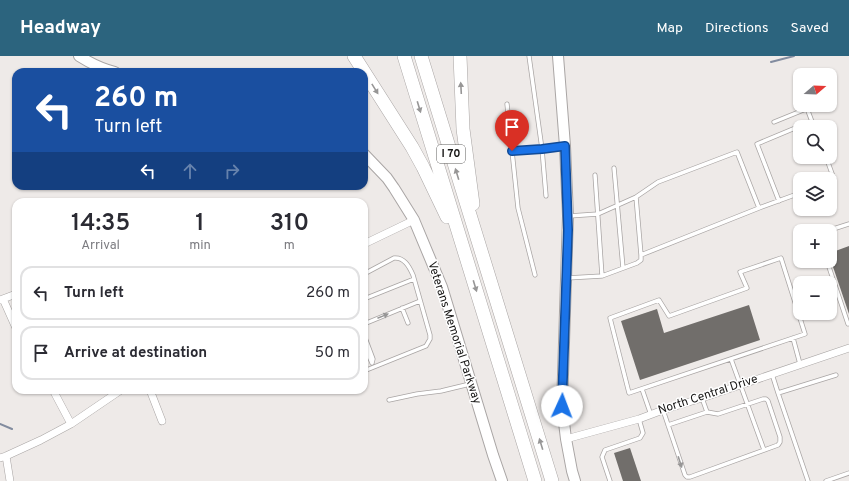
<!DOCTYPE html>
<html lang="en">
<head>
<meta charset="utf-8">
<style>
  body { margin:0; font-family:Overpass,sans-serif; background:#f2f2f3; color:#2b2b33; height:100vh; display:flex; flex-direction:column; font-size:15px; white-space:nowrap }
  * { box-sizing:border-box; margin:0 }
  p { font-size:13px; color:#7c7c81 }
  .icon { flex:none; width:22px; height:22px; fill:none; stroke:currentColor; stroke-width:2; stroke-linecap:round; stroke-linejoin:round }
  .map { position:relative; flex:1; overflow:hidden }
  .details { position:absolute; left:12px; top:142px; width:356px; height:196px; display:flex; flex-direction:column; background:#fff; border-radius:12px; box-shadow:0 1px 3px #0004 }
  .details>* { flex:none }
  .banner { position:absolute; left:12px; top:12px; width:356px; height:122px; border-radius:12px; box-shadow:0 1px 3px #0004; background:#1a4fa0; color:#fff; overflow:hidden }
  .needle { width:26px; rotate:71deg }
  .tools { position:absolute; left:793px; top:12px; display:grid; gap:8px }
  .tools a { display:grid; place-items:center; width:44px; height:44px; border-radius:8px; background:#fff; box-shadow:0 1px 3px #0004; font-size:20px }
  .pin { position:absolute; display:grid; place-items:center; width:34px; height:34px; color:#fff; margin:-41px -17px; border-radius:50% 50% 50% 0; rotate:-45deg; box-shadow:0 0 4px #0007 }
  .pin .icon { rotate:45deg }
  .me { position:absolute; width:44px; margin:-22px; rotate:2deg; stroke-linejoin:round; filter:drop-shadow(0 0 3px #0008) }
  .turn { display:flex; align-items:center; gap:14px; height:84px; padding:0 16px; font-size:18px }
  .turn .icon { width:52px; height:52px; stroke-width:2.5 }
  .turn b { display:block; font-size:28px; line-height:34px }
  .lanes { display:flex; align-items:center; height:38px; padding:0 16px; background:#0003; justify-content:center; gap:20px; direction:ltr }
  .lanes .off { opacity:.35 }
  .eta { display:flex; justify-content:space-evenly; align-items:center; height:68px; text-align:center }
  .eta b { font-size:24px; font-weight:600; line-height:28px }
  ul { padding:0; list-style:none }
  li { display:flex; align-items:center; gap:12px; height:54px; margin:0 8px 6px; padding:0 8px; border:2px solid #e1e1e2; border-radius:12px }
  li div { flex:1 }
  li b { display:block; font-size:15px }
  li em { font-style:normal }
  header { display:flex; align-items:center; gap:24px; box-sizing:border-box; height:56px; padding:0 20px; background:#2c647e; color:#fff }
  header strong { font-size:19px }
  nav { display:flex; gap:22px; margin-inline-start:auto; font-size:14px }
  .map>svg:first-child { display:block }
</style>
</head>
<body>
<header>
<strong>Headway</strong>
<nav><a>Map</a><a>Directions</a><a>Saved</a></nav>
</header>
<div class="map">
<svg width="849" height="425" viewBox="0 0 849 425">
  <rect width="100%" height="100%" fill="#eeeae8"/>
  <g fill="none" stroke-linecap="round" stroke-linejoin="round">
    <path stroke="#828c9f" stroke-width="2" d="M771,6L794,0
      M0,368L12,373"/>
  </g>
  <path fill="#716e6b" d="M849,190V258L830,202V197Z
    M749,249L760,284L640,324L621,265L657,253L664,277Z
    M630,392L641,425H623L622,422L614,397Z"/>
  <g fill="none" stroke-linecap="round" stroke-linejoin="round">
    <g stroke="#a9a5a4" stroke-width="5">
      <path id="lane" d="M507,48L512,95L542,93L529,0
        M774,66L806,53L808,55L814,71
        M512,95L518,152L535,219
        M826,101L834,123L830,125
        M614,112L623,212
        M595,119L602,220
        M546,140L542,93L564,90
        M636,141L658,126L737,96L759,152L641,199
        M779,145L757,88L812,65
        M759,152L800,137
        M827,175L849,168
        M781,202L805,278L629,337L610,262L659,244L669,260L747,232L740,216Z
        M827,205L848,268
        M364,218L394,202C404,201 409,210 413,219L430,279V283L426,290L364,315
        M567,222L602,220L637,207L641,204V199L636,141L598,158L569,160
        M364,243L414,223
        M402,252L408,267
        M364,268L420,245
        M364,279L373,303L372,307
        M793,282L800,308
        M364,288L372,307
        M731,303L764,394
        M772,318L778,337L836,319
        M642,333L651,359
        M778,337L808,425
        M702,342L707,356
        M389,344L417,338L441,335L470,328
        M663,354L685,419L687,421H690L778,389L780,386V381L768,345L766,343H763L718,358L707,356L668,369
        M610,425L602,401L605,394L640,382L643,377L639,363
        M826,425L849,417"/>
    </g>
    <g stroke="#a9a5a4" stroke-width="8">
      <path id="street" d="M364,188L414,164
        M3,243L16,272
        M0,244L16,238
        M53,334L71,368
        M150,334L162,365
        M566,383L639,363L663,354L702,342L849,292
        M6,400L10,425
        M0,402L6,400L41,384L71,368L121,334"/>
    </g>
    <g stroke="#a9a5a4" stroke-width="12">
      <path id="secondary" d="M79,0C90,7 102,13 115,16
        M558,0L565,90L568,160L562,350L566,383L572,415L575,425
        M364,98L387,122L394,132L414,164L442,231L493,399L502,425"/>
    </g>
    <g stroke="#a9a5a4" stroke-width="14">
      <path id="highway" d="M354,0L412,91L423,111L447,161
        M404,0L535,425
        M421,0L552,425
        M460,0L463,73L473,148"/>
    </g>
    <use href="#lane" stroke="#fff" stroke-width="3.5"/>
    <use href="#street" stroke="#fff" stroke-width="7"/>
    <use href="#secondary" stroke="#fff" stroke-width="10"/>
    <use href="#highway" stroke="#fff" stroke-width="13"/>
  </g>
  <defs><path id="oneway-solid" d="M-6-.8H1V-3.2L6.5 0L1 3.2V.8H-6Z"/></defs>
  <g fill="#979696">
    <use href="#oneway-solid" transform="translate(461 32) rotate(-93)"/>
    <use href="#oneway-solid" transform="translate(375 33) rotate(58)"/>
    <use href="#oneway-solid" transform="translate(419 51) rotate(73)"/>
    <use href="#oneway-solid" transform="translate(457 118) rotate(-107)"/>
    <use href="#oneway-solid" transform="translate(475 230) rotate(73)"/>
    <use href="#oneway-solid" transform="translate(383 260) rotate(-22)"/>
    <use href="#oneway-solid" transform="translate(541 388) rotate(-107)"/>
    <use href="#oneway-solid" transform="translate(680 406) rotate(72)"/>
  </g>
  <g fill="none" stroke-linecap="round" stroke-linejoin="round">
    <g stroke="#114b97" stroke-width="10">
      <path id="route" d="M512,95L542,93L565,90L568,174L562,350"/>
    </g>
    <use href="#route" stroke="#1a73e8" stroke-width="7"/>
  </g>
  <g text-anchor="middle" dominant-baseline="central" stroke-width="3" stroke-linejoin="round" paint-order="stroke">
    <rect fill="#fff" stroke="#5d5c5b" stroke-width="1" x="437" y="89" width="28" height="18" rx="3"/>
    <g font-size="11" font-weight="bold" fill="#171615">
      <text x="451" y="98">I 70</text>
    </g>
    <g font-size="12" fill="#171615" stroke="#fff">
      <text transform="translate(454 277) rotate(72)">Veterans Memorial Parkway</text>
      <text transform="translate(708 339) rotate(-18)">North Central Drive</text>
    </g>
  </g>
</svg>
<div class="tools">
<a><svg class="needle" viewBox="-14 -14 28 28"><path d="M0-13l5 13h-10z" fill="#e53935"/><path d="M0 13l5-13h-10z" fill="#7c7c81"/></svg></a>
<a><svg class="icon" aria-label="search" viewBox="0 0 24 24"><circle cx="10" cy="10" r="6"/><path d="M15 15l6 6"/></svg></a>
<a><svg class="icon" aria-label="layers" viewBox="0 0 24 24"><path d="M12 4l9 5-9 5-9-5zM3 14l9 5 9-5"/></svg></a>
<a>+</a>
<a>−</a>
</div>
<div class="pin" style="left:512px;top:95px;background:#d93025"><svg class="icon" aria-label="arrive" viewBox="0 0 24 24"><path d="M6 21V4h12l-3 4 3 4H6"/></svg></div>
<svg class="me" style="left:562px;top:350px" viewBox="-20 -20 40 40"><circle r="19" fill="#fff"/><path d="M0-13L10 11 0 6-10 11z" fill="#1a73e8"/></svg>
<div class="banner">
<div class="turn"><svg class="icon" aria-label="left" viewBox="0 0 24 24"><path d="M17 20v-9H6M10 6l-5 5 5 5"/></svg><div><b>260 m</b>Turn left</div></div>
<div class="lanes"><svg class="icon" aria-label="left" viewBox="0 0 24 24"><path d="M17 20v-9H6M10 6l-5 5 5 5"/></svg><svg class="icon off" aria-label="ahead" viewBox="0 0 24 24"><path d="M12 20V5M6 11l6-6 6 6"/></svg><svg class="icon off" aria-label="right" viewBox="0 0 24 24"><path d="M7 20v-9h11M14 6l5 5-5 5"/></svg></div>
</div>
<section class="details">
<div class="eta">
<div><b>14:35</b><p>Arrival</p></div>
<div><b>1</b><p>min</p></div>
<div><b>310</b><p>m</p></div>
</div>
<ul>
<li><svg class="icon" aria-label="left" viewBox="0 0 24 24"><path d="M17 20v-9H6M10 6l-5 5 5 5"/></svg><div><b>Turn left</b></div><em>260 m</em></li>
<li><svg class="icon" aria-label="arrive" viewBox="0 0 24 24"><path d="M6 21V4h12l-3 4 3 4H6"/></svg><div><b>Arrive at destination</b></div><em>50 m</em></li>
</ul>
</section>
</div>
</body>
</html>
